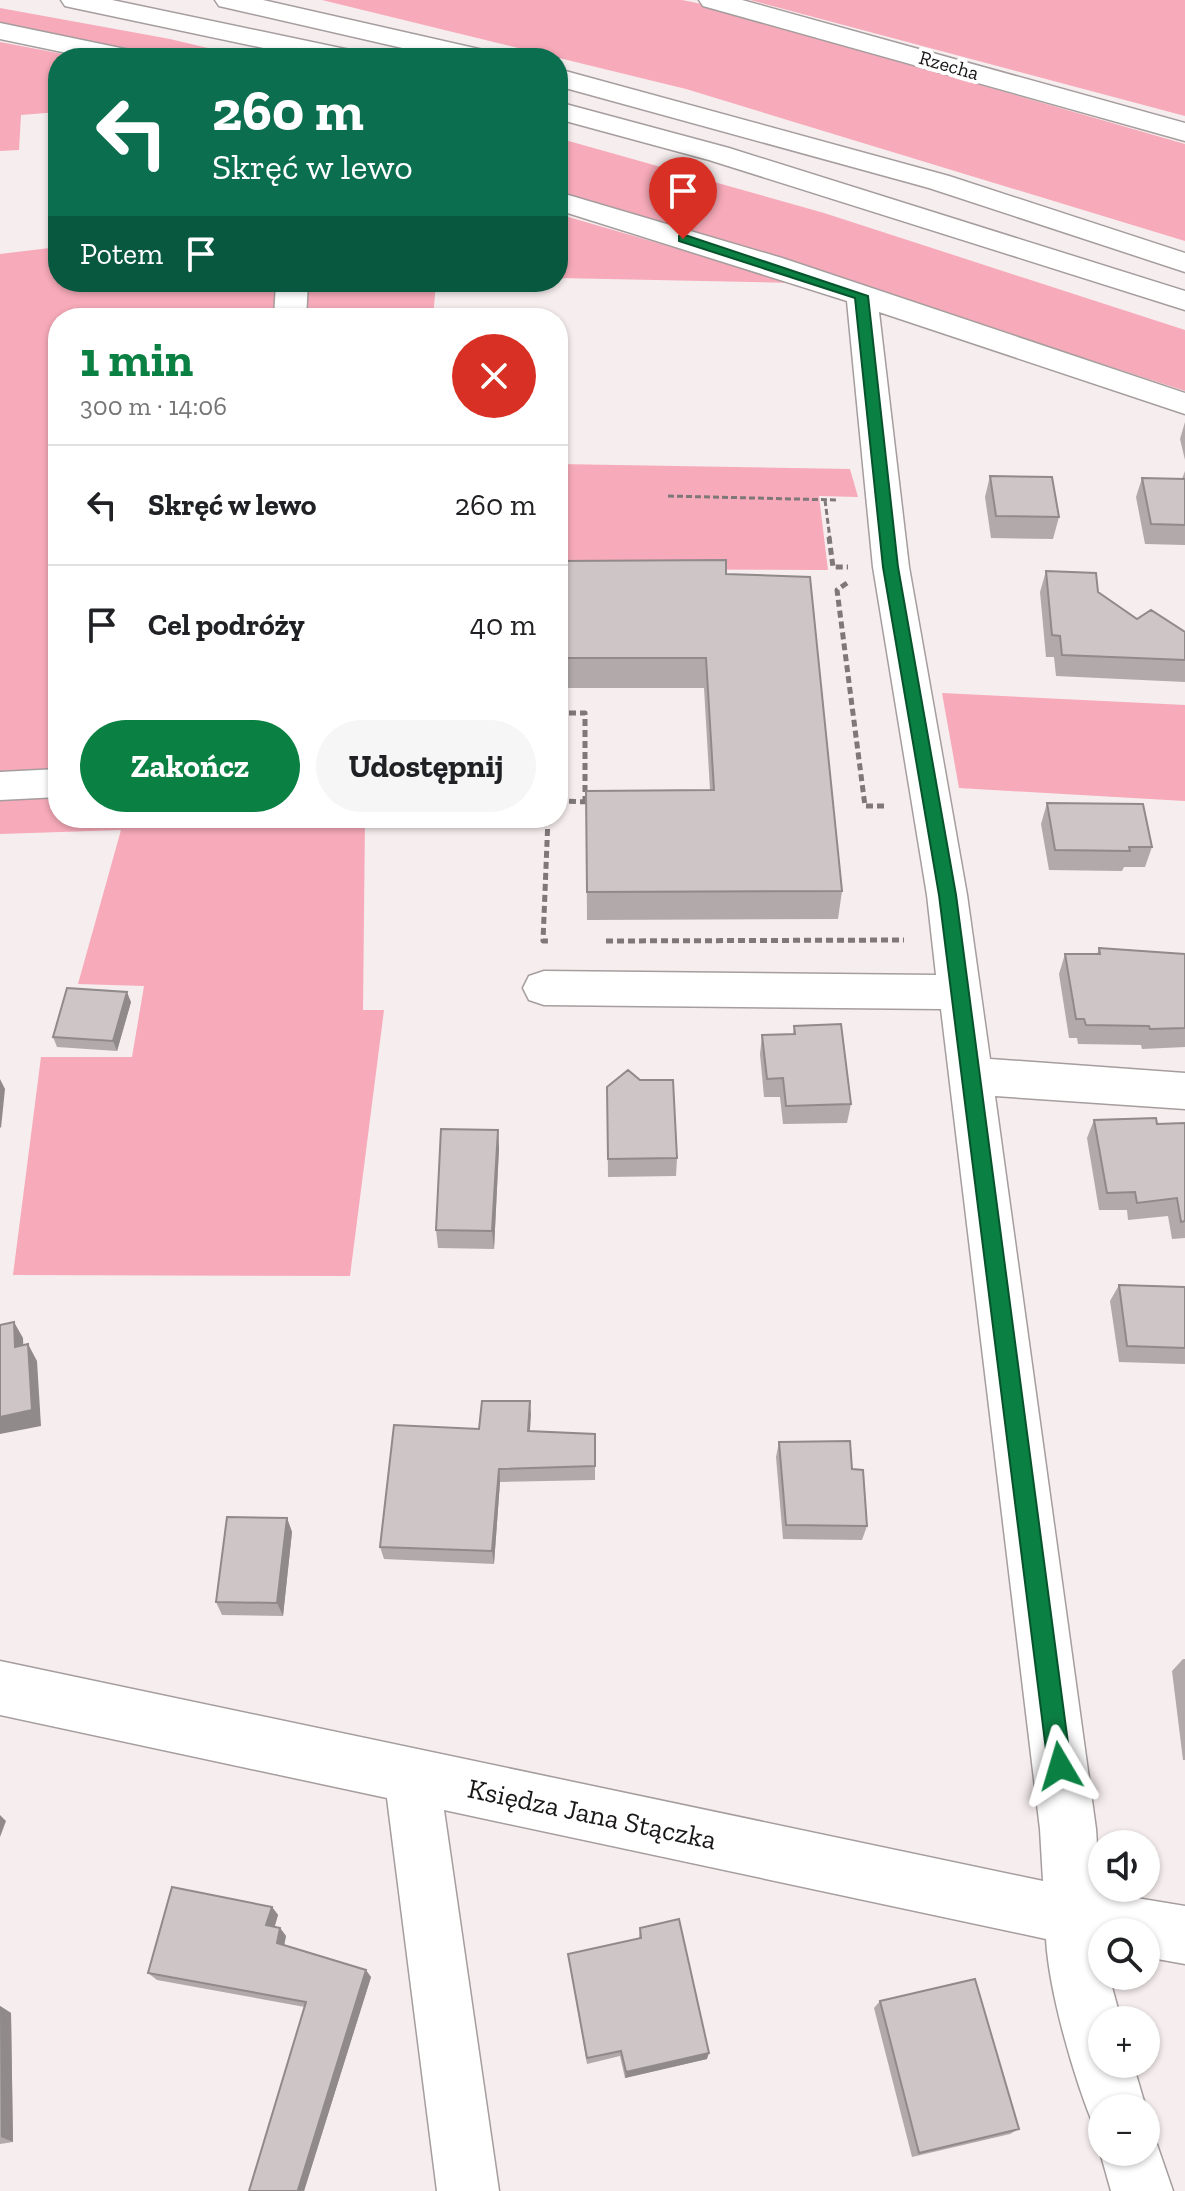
<!DOCTYPE html>
<html lang="pl">
<head>
<meta charset="utf-8">
<style>
  body { margin:0; font-family:"Zilla Slab",serif; background:#f6f6f6; color:#202124; height:100vh; display:flex; flex-direction:column; font-size:30px; white-space:nowrap }
  * { box-sizing:border-box; margin:0 }
  p { font-size:26px; color:#757577 }
  .icon { flex:none; width:44px; height:44px; fill:none; stroke:currentColor; stroke-width:2; stroke-linecap:round; stroke-linejoin:round }
  .map { position:relative; flex:1; overflow:hidden }
  .drawer { position:absolute; left:48px; top:308px; width:520px; height:520px; display:flex; flex-direction:column; background:#fff; border-radius:32px; box-shadow:0 2px 6px #0004 }
  .drawer>* { flex:none }
  .guide { position:absolute; left:48px; top:48px; width:520px; height:244px; border-radius:32px; box-shadow:0 2px 6px #0004; background:#0b6e4f; color:#fff; overflow:hidden }
  .controls { position:absolute; left:1088px; top:1830px; display:grid; gap:16px }
  .controls a { display:grid; place-items:center; width:72px; height:72px; border-radius:50%; background:#fff; box-shadow:0 2px 6px #0004; font-size:40px }
  .pin { position:absolute; display:grid; place-items:center; width:68px; height:68px; color:#fff; margin:-82px -34px; border-radius:50% 50% 50% 0; rotate:-45deg; box-shadow:0 0 8px #0007 }
  .pin .icon { rotate:45deg }
  .me { position:absolute; width:88px; margin:-44px; rotate:353deg; stroke-linejoin:round; filter:drop-shadow(0 0 6px #0008) }
  .turn { display:flex; align-items:center; gap:28px; height:168px; padding:0 32px; font-size:36px }
  .turn .icon { width:104px; height:104px; stroke-width:2.5 }
  .turn b { display:block; font-size:56px; line-height:68px }
  .then { display:flex; align-items:center; height:76px; padding:0 32px; background:#0003; gap:16px; font-size:30px }
  .round { display:grid; place-items:center; flex:none; width:84px; height:84px; border-radius:42px; background:#f6f6f6 }
  .headline { display:flex; align-items:center; justify-content:space-between; height:136px; padding:0 32px }
  h1 { font-size:48px; font-weight:700; line-height:60px; color:#0b8043 }
  .button { display:flex; gap:16px; margin-top:auto; padding:16px 32px }
  .button a { flex:1; height:92px; border-radius:48px; background:#0b8043; color:#fff; font-size:32px; font-weight:700; line-height:92px; text-align:center }
  .button a+a { background:#f6f6f6; color:#202124 }
  ul { padding:0; list-style:none }
  li { display:flex; align-items:center; gap:24px; height:120px; padding:0 32px; border-top:2px solid #e0e0e0 }
  li div { flex:1 }
  li b { display:block; font-size:30px }
  li em { font-style:normal }
  .map>svg:first-child { display:block }
</style>
</head>
<body>
<div class="map">
<svg width="1185" height="2191" viewBox="0 0 1185 2191">
  <rect width="100%" height="100%" fill="#f6edee"/>
  <path fill="#f7aab9" d="M322,0H682L697,3L1185,144V241L686,89Z
    M750,0H1185V116Z
    M0,8L170,39L250,58H160L0,24Z
    M0,42L84,58H58V112L21,115L19,150L0,151Z
    M558,138L824,213L1185,330V391L764,254L558,193Z
    M558,214L796,283L558,278Z
    M58,247V282H436L433,318H58V818H365L363,1010H384L350,1276L13,1275L41,1057H132L144,986L78,984L121,830L0,834V254Z
    M558,464L850,469L858,497L819,496L828,570L558,569Z
    M942,693L1185,705V801L959,788Z"/>
  <g fill="none" stroke-linecap="round" stroke-linejoin="round">
    <g stroke="#a59d9e" stroke-width="3">
      <path id="minor" d="M699,0H742L1185,123V141L703,6Z
        M0,23L130,50L140,52L144,58H91L0,39Z
        M558,192L782,258L1185,393V414L879,312L909,567L967,895L990,1059L1185,1073V1109L995,1096L1096,1829L1100,1892L1185,1906V1964L1146,1957V1932H1102V1976H1109L1121,2020H1102V2064H1133L1146,2108H1102V2132L1095,2129C1074,2079 1049,1992 1046,1939L444,1810L499,2191H437L387,1798L0,1715V1661L1043,1881L1040,1829L941,1009L544,1005L529,1000L523,988L529,976L544,971L936,975L927,895L873,567L847,301L558,210Z
        M276,282H308L306,318H274Z
        M58,769V797L0,800V772Z
        M1146,2128L1152,2130L1173,2191H1111L1100,2152L1102,2146V2152H1146Z"/>
    </g>
    <g stroke="#a59d9e" stroke-width="3">
      <path id="major" d="M61,0H112L350,50L360,52L364,58H311L74,8L65,6Z
        M215,0H263L492,52L496,58H446L219,6Z
        M558,69L949,176L1185,253V272L929,188L558,86Z
        M558,102L729,148L1185,291V310L709,160L558,119Z"/>
    </g>
    <path stroke="#7e7879" stroke-width="3" stroke-dasharray="6 3" stroke-linecap="butt" d="M668,496L838,500
      M825,500L830,539"/>
    <path stroke="#7e7879" stroke-width="5" stroke-dasharray="7 4" stroke-linecap="butt" d="M829,537L833,567H848
      M847,583L837,590L865,806H885
      M558,713H585V801
      M558,801L593,802
      M548,818L543,941H548
      M606,941L904,940"/>
    <use href="#minor" fill="#fff" fill-rule="evenodd"/>
    <use href="#major" fill="#fff" fill-rule="evenodd"/>
  </g>
  <path fill="#b1a9aa" d="M1185,422V460L1180,439Z
    M1185,471V545L1145,544L1136,497L1142,478L1182,479Z
    M990,476L1059,517L1053,539L991,538L985,497Z
    M558,561L726,574L842,891L838,919L587,920L586,791L710,790L704,688H558Z
    M1046,571L1098,592L1137,619L1185,632V682L1056,676L1054,657H1046L1040,592Z
    M1047,803L1152,847L1145,867H1124L1122,871L1049,870L1041,824Z
    M1099,948L1185,954V1047L1142,1049L1141,1045L1078,1044L1077,1038H1069L1059,974L1065,954H1097Z
    M131,1002L117,1051L57,1047L53,1037Z
    M794,1026L851,1104L847,1123L783,1124L780,1097H764L760,1054L762,1035L793,1034Z
    M607,1106L677,1158L676,1176L608,1177Z
    M1094,1120L1157,1124L1185,1123V1238L1172,1239L1168,1216L1128,1220L1127,1210H1099L1087,1138Z
    M498,1130L499,1148L494,1249L438,1248L436,1230Z
    M1119,1285L1185,1287V1364L1119,1362L1110,1301Z
    M530,1401L529,1431L595,1434V1480L500,1482L494,1564L384,1559L380,1547L479,1429Z
    M779,1442L852,1469L867,1526L862,1540L783,1539L776,1457Z
    M287,1518L292,1532L283,1616L222,1615L216,1602Z
    M1183,1659H1185V1760H1183L1172,1671Z
    M272,1907L278,1915L274,1926L280,1928L286,1936L284,1945L371,1977L304,2191H249L305,2007L157,1980L148,1973Z
    M640,1928L707,2059L625,2078L620,2056L587,2064L568,1954L639,1939Z
    M880,2001L1019,2129L1010,2134L912,2157L874,2008Z
    M0,2006L11,2013L13,2142L0,2144Z"/>
  <path fill="#908a8b" d="M127,992L131,1002L117,1051L113,1041Z
    M0,1079L5,1089L1,1128L0,1127Z
    M498,1130L499,1148L494,1249L492,1231Z
    M14,1322L23,1338L24,1363L15,1347Z
    M28,1344L37,1361L41,1426L0,1434V1417Z
    M530,1401L531,1415L529,1444L528,1431Z
    M499,1469L500,1482L494,1564L492,1551Z
    M287,1518L292,1532L283,1616L277,1603Z
    M0,1815L6,1821L0,1837Z
    M272,1907L278,1915L273,1933L266,1925Z
    M280,1928L286,1936L283,1951L277,1943Z
    M366,1970L371,1977L304,2191L298,2190Z
    M0,2006L11,2013L13,2142L1,2137Z
    M709,2053L707,2059L625,2078L626,2072Z"/>
  <path fill="#cec5c6" stroke="#908a8b" stroke-width="2" d="M990,476L1052,477L1059,517L996,516Z
    M1142,478L1185,479V525L1151,524Z
    M726,560V574L810,577L842,891L587,892L586,791L714,790L706,658H558V561Z
    M1046,571L1096,573L1098,592L1137,619L1151,610L1185,632V660L1062,655L1060,636L1052,635Z
    M1047,803L1143,804L1152,847H1129L1130,851L1055,850Z
    M1099,948L1185,954V1028L1150,1029L1149,1026L1086,1025L1084,1019H1076L1065,954H1100Z
    M67,988L127,992L113,1041L53,1037Z
    M841,1024L851,1104L786,1106L783,1078L767,1079L762,1035L795,1034L794,1026Z
    M628,1070L640,1080H673L677,1158L608,1159L607,1087Z
    M1156,1118L1157,1124L1185,1123V1221L1181,1222L1177,1198L1137,1203L1135,1192L1107,1193L1094,1120Z
    M441,1129L498,1130L492,1231L436,1230Z
    M1119,1285L1185,1287V1348L1127,1346Z
    M14,1322L15,1347L28,1344L32,1410L0,1417V1325Z
    M482,1401H530L528,1431L595,1434V1466L499,1469L492,1551L380,1547L394,1425L479,1429Z
    M850,1441L852,1469L863,1470L867,1526L786,1525L779,1442Z
    M227,1517L287,1518L277,1603L216,1602Z
    M172,1887L272,1907L266,1925L280,1928L277,1943L366,1970L298,2190L302,2191H249L306,2002L148,1973Z
    M679,1919L709,2053L626,2072L621,2051L587,2058L568,1954L641,1938L640,1928Z
    M975,1979L1019,2129L919,2153L880,2001Z"/>
  <path fill="#0b8043" stroke="#07532c" stroke-width="2" d="M679,236H688L868,296L898,567L956,895L1071,1766L1068,1774L1060,1777L1052,1774L1048,1766L939,895L883,567L855,298L679,241Z"/>
  <g text-anchor="middle" dominant-baseline="central" stroke-width="8" stroke-linejoin="round" paint-order="stroke">
    <g font-size="20" fill="#1a1717" stroke="#fff">
      <text transform="translate(949 65) rotate(16)">Rzecha</text>
    </g>
    <g font-size="28" fill="#1a1717" stroke="#fff">
      <text transform="translate(592 1814) rotate(12)">Księdza Jana Stączka</text>
    </g>
  </g>
</svg>
<div class="controls">
<a><svg class="icon" aria-label="sound" viewBox="0 0 24 24"><path d="M4 9h4l5-4v14l-5-4H4zM17 9q2 3 0 6"/></svg></a>
<a><svg class="icon" aria-label="search" viewBox="0 0 24 24"><circle cx="10" cy="10" r="6"/><path d="M15 15l6 6"/></svg></a>
<a>+</a>
<a>−</a>
</div>
<div class="pin" style="left:683px;top:239px;background:#d93025"><svg class="icon" aria-label="arrive" viewBox="0 0 24 24"><path d="M6 21V4h12l-3 4 3 4H6"/></svg></div>
<svg class="me" style="left:1060px;top:1766px" viewBox="-20 -20 40 40"><path d="M0-17L14 15 0 8-14 15z" fill="#0b8043" stroke="#fff" stroke-width="4"/></svg>
<div class="guide">
<div class="turn"><svg class="icon" aria-label="left" viewBox="0 0 24 24"><path d="M17 20v-9H6M10 6l-5 5 5 5"/></svg><div><b>260 m</b>Skręć w lewo</div></div>
<div class="then">Potem<svg class="icon" aria-label="arrive" viewBox="0 0 24 24"><path d="M6 21V4h12l-3 4 3 4H6"/></svg></div>
</div>
<section class="drawer">
<div class="headline"><div><h1>1 min</h1><p>300 m · 14:06</p></div><a class="round" style="background:#d93025;color:#fff"><svg class="icon" aria-label="close" viewBox="0 0 24 24"><path d="M6 6l12 12M18 6L6 18"/></svg></a></div>
<ul>
<li><svg class="icon" aria-label="left" viewBox="0 0 24 24"><path d="M17 20v-9H6M10 6l-5 5 5 5"/></svg><div><b>Skręć w lewo</b></div><em>260 m</em></li>
<li><svg class="icon" aria-label="arrive" viewBox="0 0 24 24"><path d="M6 21V4h12l-3 4 3 4H6"/></svg><div><b>Cel podróży</b></div><em>40 m</em></li>
</ul>
<div class="button"><a>Zakończ</a><a>Udostępnij</a></div>
</section>
</div>
</body>
</html>
